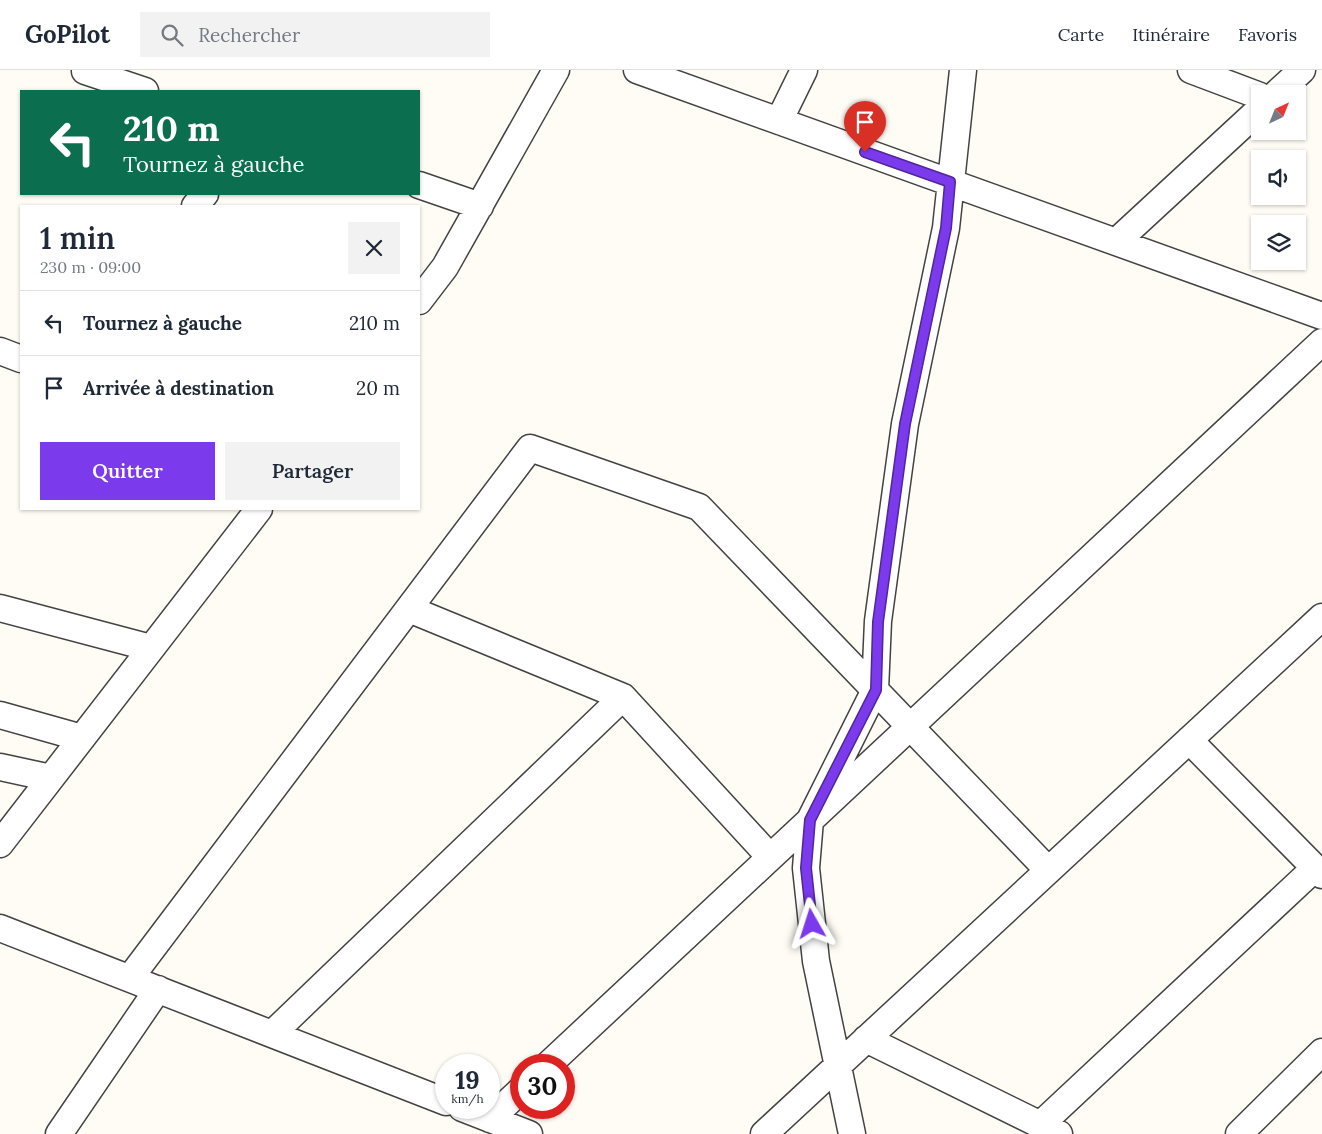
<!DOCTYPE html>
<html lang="fr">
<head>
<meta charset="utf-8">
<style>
  body { margin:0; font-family:Lora,serif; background:#f2f2f3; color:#1f2937; height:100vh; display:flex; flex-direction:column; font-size:19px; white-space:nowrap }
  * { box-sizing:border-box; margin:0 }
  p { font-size:16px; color:#747a83 }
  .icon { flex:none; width:28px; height:28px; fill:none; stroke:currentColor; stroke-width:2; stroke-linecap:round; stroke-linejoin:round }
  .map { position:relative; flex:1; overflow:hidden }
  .panel { position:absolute; left:20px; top:135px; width:400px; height:305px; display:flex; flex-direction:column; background:#fff; border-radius:0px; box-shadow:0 1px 4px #0004 }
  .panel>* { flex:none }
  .top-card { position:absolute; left:20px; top:20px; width:400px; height:105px; border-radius:0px; box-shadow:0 1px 4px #0004; background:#0b6e4f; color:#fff; overflow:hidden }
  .needle { width:32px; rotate:43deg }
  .controls { position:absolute; left:1251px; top:15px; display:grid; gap:10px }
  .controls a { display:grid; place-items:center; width:55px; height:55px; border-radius:0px; background:#fff; box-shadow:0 1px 4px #0004; font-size:25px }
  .speed { position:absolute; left:435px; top:984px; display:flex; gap:10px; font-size:25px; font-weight:700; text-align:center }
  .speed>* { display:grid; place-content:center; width:65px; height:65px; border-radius:50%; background:#fff; box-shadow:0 1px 4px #0004; line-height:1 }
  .speed small { font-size:12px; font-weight:400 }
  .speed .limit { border:8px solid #d22; background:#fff; color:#111 }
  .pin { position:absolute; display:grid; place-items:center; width:42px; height:42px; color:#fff; margin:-51px -21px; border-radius:50% 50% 50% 0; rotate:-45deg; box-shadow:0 0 5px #0007 }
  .pin .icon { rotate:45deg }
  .me { position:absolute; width:55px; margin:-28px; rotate:354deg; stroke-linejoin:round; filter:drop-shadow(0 0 4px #0008) }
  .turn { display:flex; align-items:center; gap:18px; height:105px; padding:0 20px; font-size:22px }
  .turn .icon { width:65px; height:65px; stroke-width:2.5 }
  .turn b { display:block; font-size:35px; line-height:42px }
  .round { display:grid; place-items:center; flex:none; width:52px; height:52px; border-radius:0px; background:#f2f2f3 }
  .summary { display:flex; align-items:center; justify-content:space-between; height:85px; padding:0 20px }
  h1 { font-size:30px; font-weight:600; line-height:38px }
  .cta { display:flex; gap:10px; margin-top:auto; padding:10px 20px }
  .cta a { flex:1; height:58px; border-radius:0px; background:#7c3aed; color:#fff; font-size:20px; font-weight:600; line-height:58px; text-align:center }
  .cta a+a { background:#f2f2f3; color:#1f2937 }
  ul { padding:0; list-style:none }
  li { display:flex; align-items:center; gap:15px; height:65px; padding:0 20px; border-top:1px solid #e0e1e3 }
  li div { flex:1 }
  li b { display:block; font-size:19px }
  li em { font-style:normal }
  header { display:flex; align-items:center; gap:30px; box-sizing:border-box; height:70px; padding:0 25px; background:#fff; border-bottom:1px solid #e0e1e3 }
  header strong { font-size:24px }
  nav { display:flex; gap:28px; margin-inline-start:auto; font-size:18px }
  .search { width:350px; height:45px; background:#f2f2f3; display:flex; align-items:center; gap:12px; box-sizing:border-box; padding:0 18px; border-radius:0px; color:#747a83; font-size:19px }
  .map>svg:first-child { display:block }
</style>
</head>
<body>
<header>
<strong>GoPilot</strong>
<div class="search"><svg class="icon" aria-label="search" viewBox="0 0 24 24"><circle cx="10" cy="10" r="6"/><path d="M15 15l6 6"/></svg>Rechercher</div>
<nav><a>Carte</a><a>Itinéraire</a><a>Favoris</a></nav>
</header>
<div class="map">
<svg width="1322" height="1064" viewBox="0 0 1322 1064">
  <rect width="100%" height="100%" fill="#fefcf4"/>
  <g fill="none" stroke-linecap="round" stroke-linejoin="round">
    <g stroke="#434343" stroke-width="29">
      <path id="minor" d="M86,0L85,1L145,21
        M637,0L1322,246
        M1191,0L1260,26
        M1276,24L1302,0
        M779,51L804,0
        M419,115L480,136
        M195,136L205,124
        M1116,172L1260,39
        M419,231L445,197L556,0
        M0,281L21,289
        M0,538L151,578
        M409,539L623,627L770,787
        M0,645L82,668
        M1189,670L1322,805
        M0,697L51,708
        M0,774L259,439
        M0,858L446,1032
        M130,908L530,378L699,437L1048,800
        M272,964L623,627
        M866,969L1059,1064
        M548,995L1322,272
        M462,1038L529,1064
        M490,1049L521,1020
        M1040,1055L1315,798
        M59,1064L158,919
        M764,1064L1322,547
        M852,1064L816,891L806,798L810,750L875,620L878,551L905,354L946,158L963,0
        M1239,1064L1322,982"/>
    </g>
    <use href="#minor" stroke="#fff" stroke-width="26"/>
  </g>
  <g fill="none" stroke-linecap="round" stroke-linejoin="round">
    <g stroke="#51269a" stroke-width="12">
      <path id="route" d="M812,854L806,798L810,750L876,620L878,552L905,354L946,158L950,112L865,82"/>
    </g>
    <use href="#route" stroke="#7c3aed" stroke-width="9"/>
  </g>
</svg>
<div class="controls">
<a><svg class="needle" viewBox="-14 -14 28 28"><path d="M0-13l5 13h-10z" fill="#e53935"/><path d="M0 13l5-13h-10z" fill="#747a83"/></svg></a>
<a><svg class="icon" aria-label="sound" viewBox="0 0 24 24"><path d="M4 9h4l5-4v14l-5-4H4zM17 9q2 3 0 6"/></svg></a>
<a><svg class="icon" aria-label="layers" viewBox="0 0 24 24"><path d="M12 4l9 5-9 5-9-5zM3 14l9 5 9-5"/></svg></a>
</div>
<div class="speed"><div>19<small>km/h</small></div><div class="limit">30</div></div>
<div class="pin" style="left:865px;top:82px;background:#d93025"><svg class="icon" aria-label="arrive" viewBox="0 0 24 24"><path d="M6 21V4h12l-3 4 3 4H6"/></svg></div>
<svg class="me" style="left:812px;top:854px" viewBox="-20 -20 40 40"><path d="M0-17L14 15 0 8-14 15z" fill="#7c3aed" stroke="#fff" stroke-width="4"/></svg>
<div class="top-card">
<div class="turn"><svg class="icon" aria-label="left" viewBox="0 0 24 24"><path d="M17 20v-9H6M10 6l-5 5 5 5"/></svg><div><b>210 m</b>Tournez à gauche</div></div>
</div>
<section class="panel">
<div class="summary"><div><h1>1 min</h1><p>230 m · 09:00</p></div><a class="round"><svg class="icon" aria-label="close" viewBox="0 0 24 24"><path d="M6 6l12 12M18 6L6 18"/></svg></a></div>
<ul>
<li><svg class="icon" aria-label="left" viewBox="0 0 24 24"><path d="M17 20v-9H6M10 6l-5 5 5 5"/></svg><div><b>Tournez à gauche</b></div><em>210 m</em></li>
<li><svg class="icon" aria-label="arrive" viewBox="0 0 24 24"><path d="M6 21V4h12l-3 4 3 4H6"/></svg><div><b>Arrivée à destination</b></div><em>20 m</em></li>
</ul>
<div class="cta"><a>Quitter</a><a>Partager</a></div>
</section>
</div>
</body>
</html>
